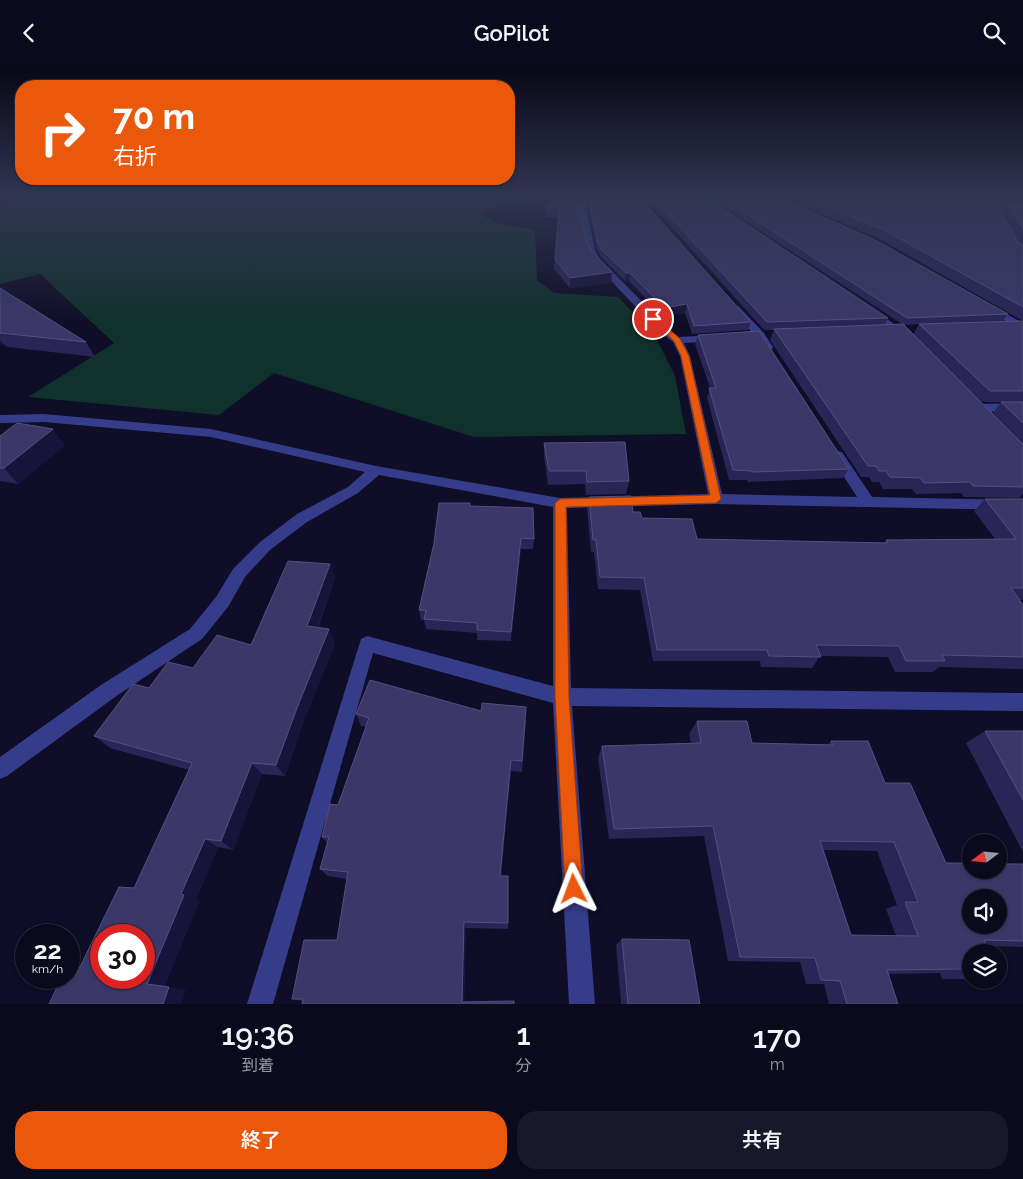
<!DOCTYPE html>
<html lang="ja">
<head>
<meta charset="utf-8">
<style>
  body { margin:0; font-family:Raleway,"Noto Sans JP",sans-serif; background:#19182a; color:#f1f3f6; height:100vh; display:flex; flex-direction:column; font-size:19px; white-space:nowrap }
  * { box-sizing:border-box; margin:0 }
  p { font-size:16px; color:#9a9aa4 }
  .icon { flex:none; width:28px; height:28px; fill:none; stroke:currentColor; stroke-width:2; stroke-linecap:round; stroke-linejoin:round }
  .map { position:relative; height:939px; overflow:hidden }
  .sheet { display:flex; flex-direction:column; background:#0b0a1d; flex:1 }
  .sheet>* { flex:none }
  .hud { position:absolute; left:15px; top:15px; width:500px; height:105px; border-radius:20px; box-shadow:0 1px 4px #0004,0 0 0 1px #2b2b3b; background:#ea580c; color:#fff; overflow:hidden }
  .needle { width:32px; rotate:254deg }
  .fabs { position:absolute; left:962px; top:769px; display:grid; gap:10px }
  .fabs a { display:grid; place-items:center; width:45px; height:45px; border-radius:50%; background:#0b0a1d; box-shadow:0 1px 4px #0004,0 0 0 1px #2b2b3b; font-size:25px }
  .speed { position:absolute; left:15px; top:859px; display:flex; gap:10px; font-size:25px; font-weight:700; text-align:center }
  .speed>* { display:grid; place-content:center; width:65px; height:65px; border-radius:50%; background:#0b0a1d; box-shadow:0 1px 4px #0004,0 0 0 1px #2b2b3b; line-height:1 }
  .speed small { font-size:12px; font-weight:400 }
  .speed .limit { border:8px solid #d22; background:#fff; color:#111 }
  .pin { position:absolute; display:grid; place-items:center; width:42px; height:42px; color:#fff; margin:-21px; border:2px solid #fff; border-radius:50%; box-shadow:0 1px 5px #0007 }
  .me { position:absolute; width:55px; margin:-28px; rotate:357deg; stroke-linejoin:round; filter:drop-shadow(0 0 4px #0008) }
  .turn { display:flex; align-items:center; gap:18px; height:105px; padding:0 15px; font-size:22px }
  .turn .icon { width:65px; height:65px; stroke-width:2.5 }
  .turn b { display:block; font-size:35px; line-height:42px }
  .eta { display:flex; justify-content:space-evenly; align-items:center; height:85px; text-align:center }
  .eta b { font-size:30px; font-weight:600; line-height:35px }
  .cta { display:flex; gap:10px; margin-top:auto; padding:10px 15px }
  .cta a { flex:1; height:58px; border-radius:20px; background:#ea580c; color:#fff; font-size:20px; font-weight:600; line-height:58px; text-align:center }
  .cta a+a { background:#19182a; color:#f1f3f6 }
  header { display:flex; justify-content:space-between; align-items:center; height:65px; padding:0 15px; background:#0b0a1d; font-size:22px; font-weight:600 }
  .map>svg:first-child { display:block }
</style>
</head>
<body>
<header><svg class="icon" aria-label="back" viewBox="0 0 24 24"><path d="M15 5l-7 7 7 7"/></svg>GoPilot<svg class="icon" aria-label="search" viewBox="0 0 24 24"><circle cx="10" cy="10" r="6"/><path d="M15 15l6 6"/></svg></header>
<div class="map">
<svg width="1023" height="939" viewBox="0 0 1023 939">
  <rect width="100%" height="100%" fill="#0f0d27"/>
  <path fill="#10322d" d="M52,129H546L544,134L501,139L479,149L498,159L535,165L537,215L554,228L618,232L654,269L675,311L686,369L474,372L274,308L219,350L28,332L114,278L40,209L0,219V138Z"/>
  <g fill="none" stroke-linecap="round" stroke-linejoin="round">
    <path fill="#353c8a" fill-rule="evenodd" d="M555,129H561L558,137L708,134L810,129L813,131L810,133L708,138L586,141L595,185L599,193L669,264L679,272L716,270L721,273L716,276L684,278L690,291L722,429L857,432L830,390L837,386L842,387L872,432L1023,435V445L716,439L567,443L571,623L1023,628V646L572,641L595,939H569L553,638L373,588L273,939H247L361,574L367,571L553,621V442L379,410L358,428L307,457L270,485L245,512L228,542L202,574L115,632L7,711L0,714V692L101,620L190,564L216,532L233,504L260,477L297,449L348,422L365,407L211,372L44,357L0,358V350L44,349L211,364L376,401L560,433L708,429L680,291L673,277L661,268L592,196L587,185L579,141H550L549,139Z
      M975,139L1023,144V148L978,143L974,141Z
      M988,239L1023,258V264L1017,263L985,244L983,242Z
      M736,241L739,242L764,268L773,282L772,284H764L756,272L733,246L731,244Z
      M870,242L911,271L912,273L911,275H903L867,247V243Z
      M1023,338V346L979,347L973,343L979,339Z"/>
  </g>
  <path fill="#292557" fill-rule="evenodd" d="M561,129H1023V378L993,348L1001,337H982L913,270L919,259L904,260L1023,379V429L1019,433L964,432L961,428L916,429L912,424H883L879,417H872L869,412H861L770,275L774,265H764L653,141L654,134L888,253L885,260L902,259L721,140L722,133L1008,249L1003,256H1023L880,174L789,135L791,129L578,135L586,176L592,187L611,218L570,223L554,204L558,153L545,152V143L561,134ZM996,140L1006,141L1002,148L1020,178Z
    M589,136L751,257L748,265L692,269L685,248L663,251L629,216H625L601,192L597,184L588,143Z
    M0,223L86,277L95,292L8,282L3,279L0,280Z
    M698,270L849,404L843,413L748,417L747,415H729L707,333L710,323L695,279Z
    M0,371L65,380L18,419L0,416Z
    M544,378L629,416L626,429L586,430L585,419L548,420L544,391Z
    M589,432L633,447L642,453L697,474L884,478L886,475L995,474L974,446L985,434H1023V535H1019L1023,540V604L939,602L933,607H895L888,592L820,591L812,603L761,602L760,596H653L640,525L598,524L594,487H591L587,444Z
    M470,438V441L534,474L533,484H521L511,576L477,575V568L426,564L424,555H421L419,545Z
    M330,499L335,513L318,563L329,564L335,578L304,655L285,711L262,709L233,785L218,782L196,835L199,837L164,922L186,925L76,910L134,823L189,705L110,683L94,671L149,623L193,603L251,580Z
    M481,646L526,655L522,707L511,706L501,811H508V864L466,863L464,937L514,939L303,936L292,934L337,875L347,814L328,811L320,804L327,778L322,772L338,740L366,662L361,661L356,649Z
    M697,656L752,678L827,680L831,676L885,718L946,798L1023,799V882L987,881L971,888V914H942L940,908L888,909L898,939H829L824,919H806L800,897L728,896L704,771L609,774L598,693L602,681L691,678L689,669ZM824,785L877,786L897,840L886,844L896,871L851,870Z
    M985,666H1023V787L966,678Z
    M622,874L700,939H621L616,880Z"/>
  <path fill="#17143c" d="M612,207L611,218L570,223V213Z
    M626,208H630L629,216H625Z
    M687,239L685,248L663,251L665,243Z
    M0,275L3,279L0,280Z
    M53,364L65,380L18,419L4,403Z
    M521,473V484L511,576V567Z
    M330,499L335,513L313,575L307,561Z
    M329,564L335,578L304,655L285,711L276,700L297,643Z
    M511,695V706L500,819V811Z
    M252,698L262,709L233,785L221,776Z
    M205,774L218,782L196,835L199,837L164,922L147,919L181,829Z
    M464,857L466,863L464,939L462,937Z
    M169,922L186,925L181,939H163Z"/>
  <path fill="#3b3869" stroke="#535080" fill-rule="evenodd" d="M796,129H890L995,138L1019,178L1023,180V214L1021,215L1023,216V242L884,165Z
    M970,129H1023V133Z
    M776,131L875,175L1008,249L907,253L722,133Z
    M707,133L888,253L767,257L654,134Z
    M552,134H578L586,176L592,187L612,207L570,213L555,194L559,143H545Z
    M641,134L751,257L694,261L687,239L665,243L630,208H626L601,184L598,177L589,136Z
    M1007,139L1023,141V164Z
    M0,223L86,277L0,268Z
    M1023,256V326H990L919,259Z
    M903,259L1023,379V422L973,421L970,417L924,418L920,413L890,412L886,406H879L876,401H868L774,264Z
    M759,266L849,404L752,407L751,406L733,405L709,323H716L698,270Z
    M1001,337H1023V358Z
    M17,358L53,364L4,403H0V371Z
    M625,377L629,416L587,417L586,406H549L544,378Z
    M631,431L633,447H640L642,453L692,454L697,474L888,478L886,475L1016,474L985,434H1023V523H1011L1023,540V592L942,590L945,596H906L899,581L816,580L821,592L769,591L767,585H657L644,513L600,512L596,475H593L589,432Z
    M439,438H470V441L533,443L534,474L521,473L511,567L477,565V558L424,554L426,545H419L434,478Z
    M288,496L330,499L307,561L329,564L297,643L276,700L252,698L221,776L205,774L181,829L184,830L147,919L169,922L163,939H49L62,912H69V909L76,910L119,822L134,823L192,698L94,671L133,619L149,623L168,597L193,603L217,570L251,580ZM101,870H144V912H101Z
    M370,615L481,646L482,638L526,642L522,696L511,695L500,811H508V858L464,857L462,937L514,936V939H302L303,934H292L304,875H337L348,807L320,804L329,772H322L330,739L338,740L369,653L356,649Z
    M697,656H747L752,678L833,680L831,676H868L885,718H910L946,798H971V805H999V799H1023V876L984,875L990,888H971V910H965L963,904L887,905L898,939H847L840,916L821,915L815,893L740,892L713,761L614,764L602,681L701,678ZM820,776L894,777L918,837H905L918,871L851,870ZM971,832H999V860H971Z
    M985,666H1023V735Z
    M622,874L689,875L700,939H628Z
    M999,905L1002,911H999Z"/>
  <linearGradient id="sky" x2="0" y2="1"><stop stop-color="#080715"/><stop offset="0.5" stop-color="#313552"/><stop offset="1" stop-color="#313552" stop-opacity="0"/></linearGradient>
  <rect width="1023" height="260" fill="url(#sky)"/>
  <path fill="#ea580c" stroke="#983908" d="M651,252H656L680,274L689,291L721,434L716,438L566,442L569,632L583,824L580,830L574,833L568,830L565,824L555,632V438L560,434L710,430L681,291L674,276L651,255Z"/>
</svg>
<div class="fabs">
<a><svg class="needle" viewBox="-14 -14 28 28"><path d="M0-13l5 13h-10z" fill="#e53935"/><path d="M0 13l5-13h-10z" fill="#9a9aa4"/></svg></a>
<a><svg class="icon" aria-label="sound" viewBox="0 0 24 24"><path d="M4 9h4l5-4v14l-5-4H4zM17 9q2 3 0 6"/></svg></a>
<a><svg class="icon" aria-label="layers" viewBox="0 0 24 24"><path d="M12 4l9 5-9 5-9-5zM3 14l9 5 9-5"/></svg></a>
</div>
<div class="speed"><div>22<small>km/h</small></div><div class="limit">30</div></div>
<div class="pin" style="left:653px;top:254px;background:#d93025"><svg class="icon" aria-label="arrive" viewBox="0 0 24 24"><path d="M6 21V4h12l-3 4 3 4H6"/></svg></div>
<svg class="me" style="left:574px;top:824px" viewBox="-20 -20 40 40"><path d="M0-17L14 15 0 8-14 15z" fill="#ea580c" stroke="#fff" stroke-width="4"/></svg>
<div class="hud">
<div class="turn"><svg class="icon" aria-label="right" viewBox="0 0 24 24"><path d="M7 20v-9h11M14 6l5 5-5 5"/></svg><div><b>70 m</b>右折</div></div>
</div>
</div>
<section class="sheet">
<div class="eta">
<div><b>19:36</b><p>到着</p></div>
<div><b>1</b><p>分</p></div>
<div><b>170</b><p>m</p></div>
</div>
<div class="cta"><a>終了</a><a>共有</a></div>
</section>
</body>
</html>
